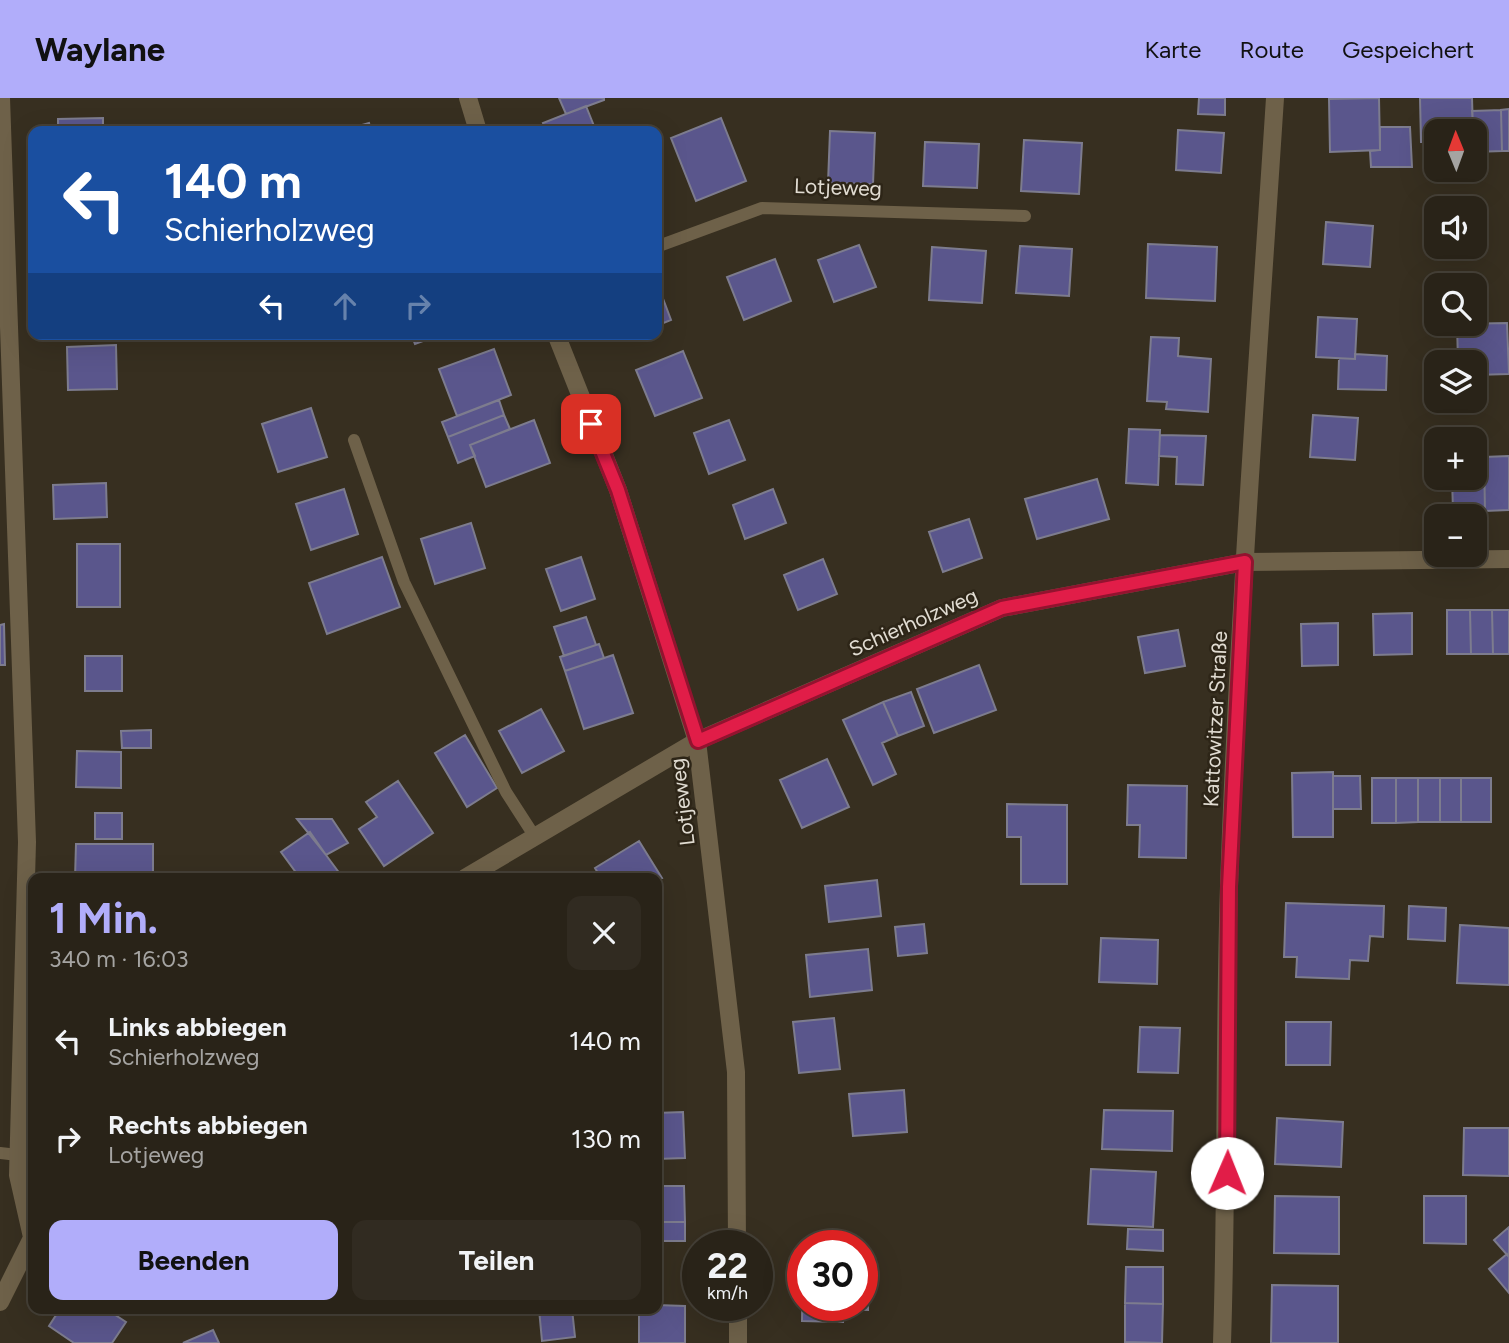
<!DOCTYPE html>
<html lang="de">
<head>
<meta charset="utf-8">
<style>
  body { margin:0; font-family:Figtree,sans-serif; background:#312b21; color:#f1f3f6; height:100vh; display:flex; flex-direction:column; font-size:26px; white-space:nowrap }
  * { box-sizing:border-box; margin:0 }
  p { font-size:23px; color:#a5a4a2 }
  .icon { flex:none; width:38px; height:38px; fill:none; stroke:currentColor; stroke-width:2; stroke-linecap:round; stroke-linejoin:round }
  .map { position:relative; flex:1; overflow:hidden }
  .details { position:absolute; left:28px; top:775px; width:634px; height:441px; display:flex; flex-direction:column; background:#292318; border-radius:14px; box-shadow:0 7px 28px #0002,0 0 0 2px #454037 }
  .details>* { flex:none }
  .top-card { position:absolute; left:28px; top:28px; width:634px; height:214px; border-radius:14px; box-shadow:0 7px 28px #0002,0 0 0 2px #454037; background:#1a4fa0; color:#fff; overflow:hidden }
  .needle { width:46px; rotate:359deg }
  .fabs { position:absolute; left:1424px; top:21px; display:grid; gap:14px }
  .fabs a { display:grid; place-items:center; width:63px; height:63px; border-radius:14px; background:#292318; box-shadow:0 7px 28px #0002,0 0 0 2px #454037; font-size:35px }
  .speed { position:absolute; left:682px; top:1132px; display:flex; gap:14px; font-size:35px; font-weight:700; text-align:center }
  .speed>* { display:grid; place-content:center; width:91px; height:91px; border-radius:50%; background:#292318; box-shadow:0 7px 28px #0002,0 0 0 2px #454037; line-height:1 }
  .speed small { font-size:18px; font-weight:400 }
  .speed .limit { border:10px solid #d22; background:#fff; color:#111 }
  .pin { position:absolute; display:grid; place-items:center; width:60px; height:60px; color:#fff; margin:-30px; border-radius:14px; box-shadow:0 4px 10px #0006 }
  .me { position:absolute; width:77px; margin:-38px; rotate:1deg; stroke-linejoin:round; filter:drop-shadow(0 0 5px #0008) }
  .turn { display:flex; align-items:center; gap:24px; height:147px; padding:0 21px; font-size:32px }
  .turn .icon { width:91px; height:91px; stroke-width:2.5 }
  .turn b { display:block; font-size:49px; line-height:60px }
  .lanes { display:flex; align-items:center; height:66px; padding:0 21px; background:#0003; justify-content:center; gap:35px; direction:ltr }
  .lanes .off { opacity:.35 }
  .round { display:grid; place-items:center; flex:none; width:74px; height:74px; border-radius:14px; background:#312b21 }
  .summary { display:flex; align-items:center; justify-content:space-between; height:119px; padding:0 21px }
  h1 { font-size:42px; font-weight:700; line-height:52px; color:#b1adfa }
  .primary-button { display:flex; gap:14px; margin-top:auto; padding:14px 21px }
  .primary-button a { flex:1; height:80px; border-radius:14px; background:#b1adfa; color:#111; font-size:28px; font-weight:700; line-height:80px; text-align:center }
  .primary-button a+a { background:#312b21; color:#f1f3f6 }
  ul { padding:0; list-style:none }
  li { display:flex; align-items:center; gap:21px; height:98px; padding:0 21px }
  li div { flex:1 }
  li b { display:block; font-size:26px }
  li em { font-style:normal }
  header { display:flex; align-items:center; gap:42px; box-sizing:border-box; height:98px; padding:0 35px; background:#b1adfa; color:#111 }
  header strong { font-size:33px }
  nav { display:flex; gap:38px; margin-inline-start:auto; font-size:24px }
  .map>svg:first-child { display:block }
</style>
</head>
<body>
<header>
<strong>Waylane</strong>
<nav><a>Karte</a><a>Route</a><a>Gespeichert</a></nav>
</header>
<div class="map">
<svg width="1509" height="1245" viewBox="0 0 1509 1245">
  <rect width="100%" height="100%" fill="#372f20"/>
  <path fill="#5a568c" stroke="#7d7c8e" stroke-width="2" d="M559,0H604V2L566,16Z
    M1199,0H1225V17L1198,16Z
    M1379,0L1380,52L1330,54L1329,1Z
    M1420,0H1472L1473,33H1437V44H1421Z
    M586,8L596,33H547L543,25Z
    M1509,11V53H1502L1501,12Z
    M1501,12L1502,53L1475,54L1472,13Z
    M103,20V33H58V21Z
    M721,20L746,83L696,103L671,40Z
    M369,25L371,33H341Z
    M1380,29H1410L1412,69H1371L1370,53L1380,52Z
    M1178,32L1224,35L1221,75L1176,72Z
    M830,33L875,35L873,86L828,85Z
    M1024,42L1082,45L1079,96L1021,93Z
    M925,44L979,46L977,90L923,88Z
    M1326,124L1373,128L1370,169L1323,166Z
    M1148,146L1217,149L1215,203L1146,200Z
    M859,147L876,189L834,204L818,162Z
    M1020,148L1072,151L1069,198L1016,195Z
    M932,149L986,153L982,205L929,202Z
    M775,161L791,203L744,222L727,179Z
    M656,182L671,222L656,228Z
    M1318,219L1357,221L1355,261L1316,259Z
    M1507,225L1509,276L1475,277V264H1458L1457,226Z
    M411,236H442L415,246Z
    M1151,239L1179,240L1178,258L1211,261L1208,314L1166,311L1167,304L1147,303Z
    M116,247L117,291L68,292L67,249Z
    M494,251L511,297L457,318L439,271Z
    M683,253L702,300L655,318L636,272Z
    M1355,256L1387,258L1386,292L1338,291L1339,261H1355Z
    M499,302L504,317L448,339L442,324Z
    M311,310L327,359L278,374L262,326Z
    M504,317L510,331L470,347L475,358L458,365L448,339Z
    M1313,317L1358,320L1355,362L1310,359Z
    M534,322L550,365L486,389L470,347Z
    M729,322L745,362L709,376L694,335Z
    M1129,331L1160,332L1158,387L1126,385Z
    M1160,337L1206,338L1203,387L1176,386L1177,359L1159,358Z
    M1509,358V412L1485,413L1484,359Z
    M1475,359H1484L1485,413H1453L1452,380H1475Z
    M1097,381L1109,421L1037,441L1025,401Z
    M106,385L107,419L54,421L53,387Z
    M344,391L358,436L311,452L296,406Z
    M773,391L786,425L745,441L733,407Z
    M969,421L982,460L943,474L929,434Z
    M471,425L485,470L435,486L421,441Z
    M77,446H120V509H77Z
    M382,459L400,509L327,536L309,485Z
    M581,459L595,501L561,513L546,471Z
    M823,461L837,496L798,512L784,477Z
    M1447,512H1470L1471,556H1447Z
    M1470,512H1492L1493,556H1471Z
    M1492,512H1509V556H1493Z
    M1412,515V556L1374,557L1373,516Z
    M586,519L596,547L564,558L554,529Z
    M1338,525V567L1302,568L1301,526Z
    M4,526L5,567H0V527Z
    M1178,532L1185,568L1145,575L1138,539Z
    M599,546L604,560L565,573L560,559Z
    M613,557L633,615L584,631L565,573Z
    M85,558H122V593H85Z
    M979,567L996,612L934,635L917,591Z
    M911,594L924,628L898,638L883,604Z
    M883,604L898,638L882,645L896,676L873,687L843,622Z
    M541,611L564,653L522,675L499,633Z
    M151,632V650H122L121,633Z
    M465,637L497,690L467,709L435,655Z
    M77,653L121,654V690L76,689Z
    M827,661L849,709L802,730L780,682Z
    M1333,674V739H1293L1292,675Z
    M1333,678H1360L1361,711H1333Z
    M1372,680H1396V725H1372Z
    M1396,680H1418V724L1396,725Z
    M1418,680H1440V724H1418Z
    M1440,680H1461V724H1440Z
    M1461,680H1491V724H1461Z
    M398,683L433,735L384,768L359,731L377,719L366,704Z
    M1128,687L1187,688L1186,760L1139,759L1140,727H1127Z
    M1007,706L1067,707V786H1021V739H1007Z
    M95,715H122V741H95Z
    M297,721H332L348,745L326,757Z
    M310,734L326,757L343,780H290L297,776L281,754Z
    M639,743L662,780L656,783V780H601L595,770Z
    M76,746H153V780H75Z
    M877,782L881,818L829,824L825,788Z
    M1286,805L1384,808L1383,839L1370,838L1368,863L1350,862L1349,881L1296,879L1297,859H1284Z
    M1409,808L1446,810L1445,843L1408,841Z
    M924,826L927,855L898,858L895,829Z
    M1460,827L1509,830V887L1457,885Z
    M1101,840L1158,842L1157,886L1099,884Z
    M868,851L872,892L810,899L806,857Z
    M834,920L840,971L799,975L793,924Z
    M1286,924H1331L1330,967H1286Z
    M1140,929L1180,930L1178,975L1138,974Z
    M904,992L907,1034L853,1038L849,996Z
    M1104,1012L1173,1013L1172,1053L1102,1051Z
    M683,1014L685,1060L656,1061V1015Z
    M1277,1020L1343,1024L1341,1069L1275,1066Z
    M1464,1030H1509V1078L1463,1077Z
    M1091,1071L1156,1074L1153,1129L1088,1126Z
    M656,1088H684L685,1124H656Z
    M1275,1098L1339,1099V1156L1274,1155Z
    M1424,1098H1466V1146L1424,1145Z
    M656,1124H685V1143H656Z
    M1509,1129V1159L1494,1142Z
    M1128,1131L1163,1132V1153L1127,1151Z
    M1507,1156L1509,1159V1195L1489,1171Z
    M863,1164H869L868,1212L843,1211V1224L802,1223L803,1165V1208H863Z
    M1126,1169H1163V1206L1125,1205Z
    M1272,1187L1338,1188V1245H1271Z
    M1125,1205L1163,1206L1162,1245L1125,1244Z
    M656,1207L685,1208V1245H639V1211H656Z
    M60,1211H106L126,1224L112,1245H74L49,1228Z
    M539,1211H572L575,1239L542,1243Z
    M213,1232L219,1245H183Z"/>
  <g fill="none" stroke-linecap="round" stroke-linejoin="round">
    <path stroke="#6e6149" stroke-width="12" d="M656,149L762,110L1025,118
      M354,342L404,484L506,694L535,739
      M0,1055L18,1057"/>
    <path stroke="#6e6149" stroke-width="18" d="M1,0L27,744L18,1077L32,1139
      M465,780L697,643L1002,510L1245,464L1509,461
      M0,1204L33,1138
      M1222,1245C1227,1093 1224,940 1229,788C1238,525 1258,262 1275,0"/>
    <path stroke="#6e6149" stroke-width="18" d="M468,0L478,33
      M556,236L618,392L697,643L736,974L737,1148
      M738,1208V1245"/>
  </g>
  <g fill="none" stroke-linecap="round" stroke-linejoin="round">
    <g stroke="#92132f" stroke-width="18">
      <path id="route" d="M591,326L618,392L698,643L1002,510L1245,464L1229,789L1227,1075"/>
    </g>
    <use href="#route" stroke="#e11d48" stroke-width="12"/>
  </g>
  <g text-anchor="middle" dominant-baseline="central" stroke-width="5" stroke-linejoin="round" paint-order="stroke">
    <g font-size="21" fill="#e1dcd2" stroke="#2d2517">
      <text transform="translate(838 89) rotate(2)">Lotjeweg</text>
      <text transform="translate(913 524) rotate(-24)">Schierholzweg</text>
      <text transform="translate(1215 621) rotate(-87)">Kattowitzer Straße</text>
      <text transform="translate(682 704) rotate(-97)">Lotjeweg</text>
    </g>
  </g>
</svg>
<div class="fabs">
<a><svg class="needle" viewBox="-14 -14 28 28"><path d="M0-13l5 13h-10z" fill="#e53935"/><path d="M0 13l5-13h-10z" fill="#a5a4a2"/></svg></a>
<a><svg class="icon" aria-label="sound" viewBox="0 0 24 24"><path d="M4 9h4l5-4v14l-5-4H4zM17 9q2 3 0 6"/></svg></a>
<a><svg class="icon" aria-label="search" viewBox="0 0 24 24"><circle cx="10" cy="10" r="6"/><path d="M15 15l6 6"/></svg></a>
<a><svg class="icon" aria-label="layers" viewBox="0 0 24 24"><path d="M12 4l9 5-9 5-9-5zM3 14l9 5 9-5"/></svg></a>
<a>+</a>
<a>−</a>
</div>
<div class="speed"><div>22<small>km/h</small></div><div class="limit">30</div></div>
<div class="pin" style="left:591px;top:326px;background:#d93025"><svg class="icon" aria-label="arrive" viewBox="0 0 24 24"><path d="M6 21V4h12l-3 4 3 4H6"/></svg></div>
<svg class="me" style="left:1227px;top:1075px" viewBox="-20 -20 40 40"><circle r="19" fill="#fff"/><path d="M0-13L10 11 0 6-10 11z" fill="#e11d48"/></svg>
<div class="top-card">
<div class="turn"><svg class="icon" aria-label="left" viewBox="0 0 24 24"><path d="M17 20v-9H6M10 6l-5 5 5 5"/></svg><div><b>140 m</b>Schierholzweg</div></div>
<div class="lanes"><svg class="icon" aria-label="left" viewBox="0 0 24 24"><path d="M17 20v-9H6M10 6l-5 5 5 5"/></svg><svg class="icon off" aria-label="ahead" viewBox="0 0 24 24"><path d="M12 20V5M6 11l6-6 6 6"/></svg><svg class="icon off" aria-label="right" viewBox="0 0 24 24"><path d="M7 20v-9h11M14 6l5 5-5 5"/></svg></div>
</div>
<section class="details">
<div class="summary"><div><h1>1 Min.</h1><p>340 m · 16:03</p></div><a class="round"><svg class="icon" aria-label="close" viewBox="0 0 24 24"><path d="M6 6l12 12M18 6L6 18"/></svg></a></div>
<ul>
<li><svg class="icon" aria-label="left" viewBox="0 0 24 24"><path d="M17 20v-9H6M10 6l-5 5 5 5"/></svg><div><b>Links abbiegen</b><p>Schierholzweg</p></div><em>140 m</em></li>
<li><svg class="icon" aria-label="right" viewBox="0 0 24 24"><path d="M7 20v-9h11M14 6l5 5-5 5"/></svg><div><b>Rechts abbiegen</b><p>Lotjeweg</p></div><em>130 m</em></li>
</ul>
<div class="primary-button"><a>Beenden</a><a>Teilen</a></div>
</section>
</div>
</body>
</html>
